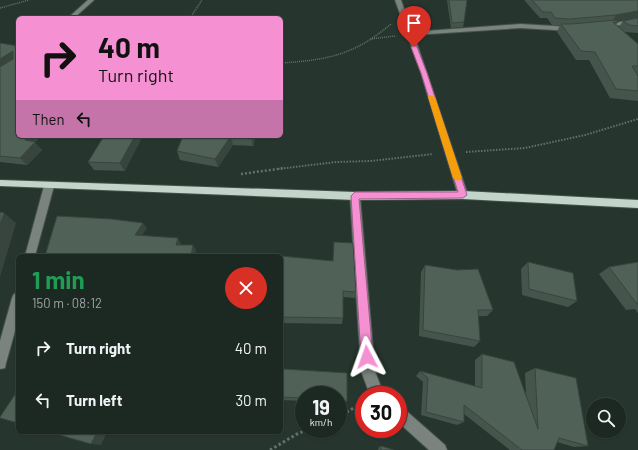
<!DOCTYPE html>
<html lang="en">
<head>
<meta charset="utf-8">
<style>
  body { margin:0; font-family:Barlow,sans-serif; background:#29342f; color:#f1f3f6; height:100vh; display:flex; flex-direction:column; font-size:15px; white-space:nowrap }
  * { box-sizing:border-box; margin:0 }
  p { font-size:13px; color:#a0a6a5 }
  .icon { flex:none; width:22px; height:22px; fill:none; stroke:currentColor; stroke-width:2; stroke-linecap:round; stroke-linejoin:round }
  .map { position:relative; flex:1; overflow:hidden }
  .drawer { position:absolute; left:16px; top:254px; width:267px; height:180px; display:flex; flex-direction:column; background:#1c2822; border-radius:6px; box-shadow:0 1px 3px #0004,0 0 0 1px #3a4440 }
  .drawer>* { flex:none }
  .guide { position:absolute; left:16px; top:16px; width:267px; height:122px; border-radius:6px; box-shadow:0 1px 3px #0004,0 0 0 1px #3a4440; background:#f591d2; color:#111; overflow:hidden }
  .controls { position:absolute; left:586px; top:398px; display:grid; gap:8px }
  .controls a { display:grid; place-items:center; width:40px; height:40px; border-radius:50%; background:#1c2822; box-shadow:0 1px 3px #0004,0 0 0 1px #3a4440; font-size:20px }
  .speed { position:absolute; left:295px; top:386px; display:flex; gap:8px; font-size:20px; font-weight:700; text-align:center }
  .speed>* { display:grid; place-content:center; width:52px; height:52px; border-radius:50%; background:#1c2822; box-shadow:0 1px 3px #0004,0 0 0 1px #3a4440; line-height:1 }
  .speed small { font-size:10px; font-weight:400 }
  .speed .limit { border:6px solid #d22; background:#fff; color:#111 }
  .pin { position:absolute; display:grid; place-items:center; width:34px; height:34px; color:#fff; margin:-41px -17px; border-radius:50% 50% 50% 0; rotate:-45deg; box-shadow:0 0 4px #0007 }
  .pin .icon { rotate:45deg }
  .me { position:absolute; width:44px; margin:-22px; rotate:356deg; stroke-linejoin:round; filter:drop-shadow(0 0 3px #0008) }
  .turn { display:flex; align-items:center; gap:14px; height:84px; padding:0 16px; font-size:18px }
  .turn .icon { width:52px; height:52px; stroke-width:2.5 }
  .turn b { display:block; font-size:28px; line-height:34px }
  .then { display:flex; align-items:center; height:38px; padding:0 16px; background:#0003; gap:8px; font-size:15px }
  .round { display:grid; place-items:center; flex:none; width:42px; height:42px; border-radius:21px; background:#29342f }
  .head { display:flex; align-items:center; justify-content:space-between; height:68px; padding:0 16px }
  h1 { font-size:24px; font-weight:700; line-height:30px; color:#1e9e55 }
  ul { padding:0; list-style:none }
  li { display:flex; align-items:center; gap:12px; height:52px; padding:0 16px }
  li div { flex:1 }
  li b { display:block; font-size:15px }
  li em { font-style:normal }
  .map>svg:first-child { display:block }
</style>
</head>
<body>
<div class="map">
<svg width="638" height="450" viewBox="0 0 638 450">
  <rect width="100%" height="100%" fill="#26362e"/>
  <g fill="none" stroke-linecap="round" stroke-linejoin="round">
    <g stroke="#43524a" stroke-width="2">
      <path id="minor" d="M88,0H94L74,18H68Z
        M395,0H401L412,32L520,24L571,27L574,29L571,31L520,28L414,35L468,195L466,198L463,199L458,195L421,73Z
        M638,18V22L604,28L601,26Z
        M49,183L54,186L35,256H25L44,186Z
        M355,192L360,196L375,371L384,395H370L361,371L350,196Z
        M18,293V320L6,363L5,368L0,369V341L12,298L14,294Z
        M398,406L403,408L445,445L447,450H429L398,422Z"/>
    </g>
    <g stroke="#43524a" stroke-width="2">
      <path id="major" d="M0,180L355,192L463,191L638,200V208L463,199L355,200L0,186Z"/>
    </g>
    <path stroke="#64726b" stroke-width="1.5" stroke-dasharray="1 1" stroke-linecap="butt" d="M0,8L29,0
      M190,18L202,0
      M370,39L395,36
      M281,63C328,60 354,55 391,24"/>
    <path stroke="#64726b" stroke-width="2" stroke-dasharray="1.5 1.5" stroke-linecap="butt" d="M466,152L525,148L585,135L638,119
      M278,169L336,162L371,161L433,154"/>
    <path stroke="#64726b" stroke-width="2.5" stroke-dasharray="2 2" stroke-linecap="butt" d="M241,174L285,168"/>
    <path stroke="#64726b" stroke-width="3" stroke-dasharray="2.5 2.5" stroke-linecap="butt" d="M338,417L362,403
      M270,450L297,434L309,429"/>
    <use href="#minor" fill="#7b837e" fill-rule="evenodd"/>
    <use href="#major" fill="#c3d4cb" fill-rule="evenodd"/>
  </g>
  <path fill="#45544c" d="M447,0H467L464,22L463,27L451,28Z
    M524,0H638V17L616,21L618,22L616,25L638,44V74H637L638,76V101L610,98L589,60H576L557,32L560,25H552L547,18H540Z
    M638,18V33L624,32L619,27L623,21Z
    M0,43L35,143L42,150L27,165L0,162Z
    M104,136L125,171L94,170L88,162Z
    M183,136H256L253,146L233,145L218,167L180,160L177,151Z
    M281,256L356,292L355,298L343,297V318L342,324L281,323Z
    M528,262L577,301L568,307L522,295L521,269Z
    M638,262V313L635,309L626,310L599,274L609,267Z
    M425,265L493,310L487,316H478L480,341L474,347L419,336L421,272Z
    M482,354L526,396L525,373L535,368L588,446L574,447L557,442L554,450H510L464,414V422L457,425L421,415L423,382L416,376L420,371L475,386V360Z
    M283,369L347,373V401L345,404H338V395H304V401L282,400L281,398V389Z
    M381,446L394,450H378L379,447Z"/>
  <path fill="#38453e" d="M638,11V17L612,22L616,15Z
    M13,51L18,58L0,70V59Z
    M28,136H41L35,143L42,150L27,165L20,158L25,140Z
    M135,136H143L125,171L120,163Z
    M231,136L233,145L218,167L215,159Z
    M252,136H256L253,146L251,137Z
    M4,213L16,223L0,277V225Z
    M143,223L147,228L139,240L135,235Z
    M178,238L181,244L179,251L176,245Z
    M193,245L196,250L195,256H191Z
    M97,432H107L101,445L91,444Z"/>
  <path fill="#506258" stroke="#38453e" d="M449,0H467L464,22L452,23Z
    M532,0H638V11L616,15L570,19L555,18L551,12H543Z
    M163,16L162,18H128Z
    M638,18V26L629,25L623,21Z
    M616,20L618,22H613L638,44V66H632L638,76V91L616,89L595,52L581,51L561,24H572Z
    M0,43L18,46V136H28L25,140L35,142L20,158L0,156V67L13,59V51L0,59Z
    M104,136H135L120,163L88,162Z
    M183,136H252L251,137L231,136L215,159L177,151Z
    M0,212L4,213L0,225Z
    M57,216L111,219L143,223L135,235L178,238L176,245H193L191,256H45Z
    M334,242L353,243L356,292L343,291V318L281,317V256L333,261Z
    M259,254L278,256H258Z
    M528,262L573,273L577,301L529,289Z
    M638,262V304H637L609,267Z
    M425,265L457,270L478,269L493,310H478L480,341L423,330Z
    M482,354L514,362L538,429L535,368L576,378L588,446L559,438L554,450H522L464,405V422L426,412L428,378L420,371L482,388Z
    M283,369L347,373V401H338V395H304V398L281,397V389Z
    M18,390V423L0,418V417Z
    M49,432H97L91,444Z
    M381,446L394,450H381Z"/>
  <path fill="#f591d2" stroke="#9f5e88" d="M414,45L417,47L427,73L467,195L463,198L359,199L373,357L371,361L367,363L363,361L361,357L351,196L355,192H458L421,73L411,47Z"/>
  <path fill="#f59e0b" d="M429,95L435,97L462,178L460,180L458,181L453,178L428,97Z"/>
</svg>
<div class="controls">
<a><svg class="icon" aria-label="search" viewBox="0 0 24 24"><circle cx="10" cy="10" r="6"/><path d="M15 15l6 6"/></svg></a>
</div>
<div class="speed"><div>19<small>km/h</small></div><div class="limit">30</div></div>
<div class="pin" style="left:414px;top:47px;background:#d93025"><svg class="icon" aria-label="arrive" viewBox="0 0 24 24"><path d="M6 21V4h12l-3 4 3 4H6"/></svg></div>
<svg class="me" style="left:367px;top:357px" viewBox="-20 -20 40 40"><path d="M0-17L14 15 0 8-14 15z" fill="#f591d2" stroke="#fff" stroke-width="4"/></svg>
<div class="guide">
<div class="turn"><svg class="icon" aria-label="right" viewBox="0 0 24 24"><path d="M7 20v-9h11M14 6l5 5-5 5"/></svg><div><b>40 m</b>Turn right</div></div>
<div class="then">Then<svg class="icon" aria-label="left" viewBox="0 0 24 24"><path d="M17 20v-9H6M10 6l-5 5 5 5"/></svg></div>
</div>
<section class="drawer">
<div class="head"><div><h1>1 min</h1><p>150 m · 08:12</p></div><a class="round" style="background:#d93025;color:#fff"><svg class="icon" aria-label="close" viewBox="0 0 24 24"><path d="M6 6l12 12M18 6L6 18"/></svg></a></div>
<ul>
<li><svg class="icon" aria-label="right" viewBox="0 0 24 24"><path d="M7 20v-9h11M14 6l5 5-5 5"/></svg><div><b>Turn right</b></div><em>40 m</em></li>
<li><svg class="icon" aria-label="left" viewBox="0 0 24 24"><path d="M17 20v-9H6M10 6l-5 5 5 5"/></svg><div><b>Turn left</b></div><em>30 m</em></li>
</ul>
</section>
</div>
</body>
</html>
